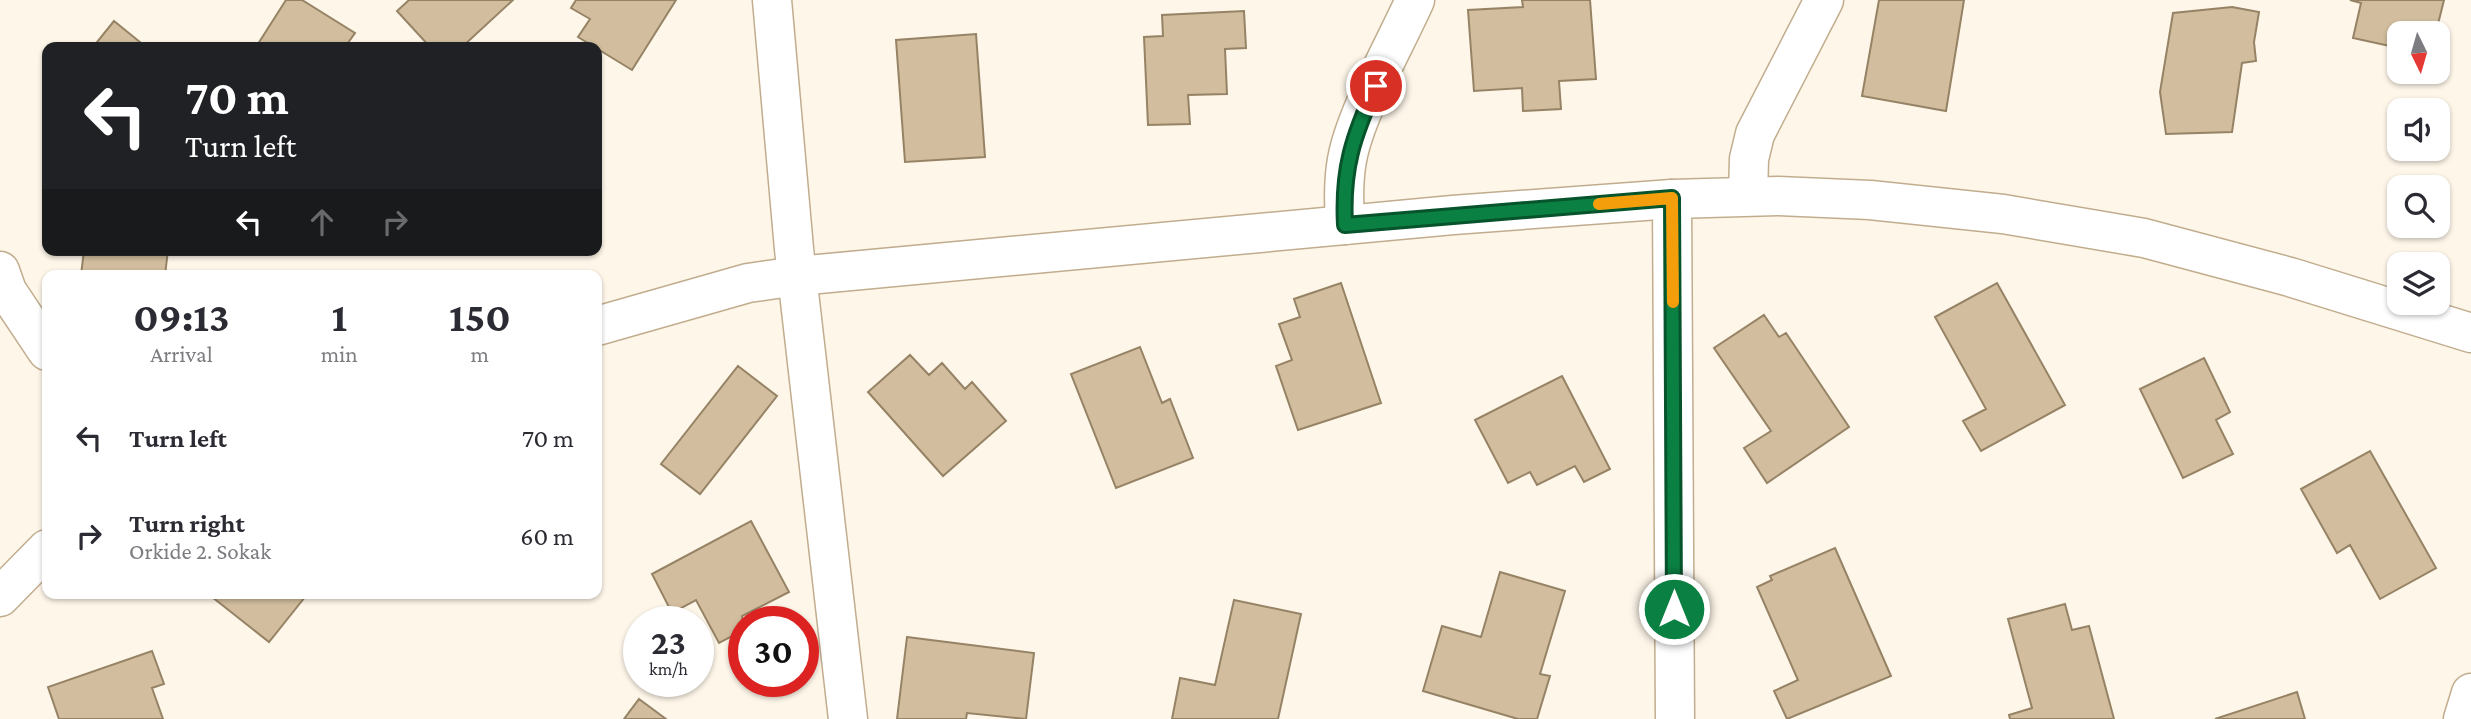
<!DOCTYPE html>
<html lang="en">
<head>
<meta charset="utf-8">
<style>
  body { margin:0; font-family:"Crimson Pro",serif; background:#f7f7f7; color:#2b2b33; height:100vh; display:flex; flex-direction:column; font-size:26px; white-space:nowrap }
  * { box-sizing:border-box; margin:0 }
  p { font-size:23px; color:#7c7c81 }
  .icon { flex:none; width:38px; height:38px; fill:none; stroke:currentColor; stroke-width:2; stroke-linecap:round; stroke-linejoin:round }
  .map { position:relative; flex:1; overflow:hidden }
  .details { position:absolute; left:42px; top:270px; width:560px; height:329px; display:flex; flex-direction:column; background:#fff; border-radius:14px; box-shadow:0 2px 5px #0004 }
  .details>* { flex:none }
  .banner { position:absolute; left:42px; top:42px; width:560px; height:214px; border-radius:14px; box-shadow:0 2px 5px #0004; background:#202124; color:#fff; overflow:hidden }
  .needle { width:46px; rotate:175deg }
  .tools { position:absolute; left:2387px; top:21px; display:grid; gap:14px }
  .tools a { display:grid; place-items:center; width:63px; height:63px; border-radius:14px; background:#fff; box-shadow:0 2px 5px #0004; font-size:35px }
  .speed { position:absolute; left:623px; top:606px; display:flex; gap:14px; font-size:35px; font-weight:700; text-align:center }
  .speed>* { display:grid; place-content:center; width:91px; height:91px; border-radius:50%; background:#fff; box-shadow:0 2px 5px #0004; line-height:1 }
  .speed small { font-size:18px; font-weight:400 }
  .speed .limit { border:10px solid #d22; background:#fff; color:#111 }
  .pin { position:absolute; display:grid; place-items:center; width:60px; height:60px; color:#fff; margin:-30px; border:4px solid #fff; border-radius:50%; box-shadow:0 2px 7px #0007 }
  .me { position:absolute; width:77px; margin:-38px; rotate:0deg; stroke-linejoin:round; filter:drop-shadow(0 0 5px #0008) }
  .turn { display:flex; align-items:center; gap:24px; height:147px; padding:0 28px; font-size:32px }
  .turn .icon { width:91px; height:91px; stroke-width:2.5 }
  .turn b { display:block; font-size:49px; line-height:60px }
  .lanes { display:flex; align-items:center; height:66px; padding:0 28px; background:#0003; justify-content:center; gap:35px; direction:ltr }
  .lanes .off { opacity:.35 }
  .eta { display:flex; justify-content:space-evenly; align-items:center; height:119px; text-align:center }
  .eta b { font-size:42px; font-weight:700; line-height:49px }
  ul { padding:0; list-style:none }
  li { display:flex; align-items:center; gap:21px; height:98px; padding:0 28px }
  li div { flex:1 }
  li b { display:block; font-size:26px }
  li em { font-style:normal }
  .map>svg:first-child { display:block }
</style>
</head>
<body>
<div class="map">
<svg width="2471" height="719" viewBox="0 0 2471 719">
  <rect width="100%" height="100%" fill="#fef6e9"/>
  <path fill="#d2be9e" stroke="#968365" stroke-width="2" d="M286,0H302L355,33L345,47H256Z
    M409,0H513L462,47H430L397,11Z
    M576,0H676L632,70L578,37L590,19L571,8Z
    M1522,0H1590L1596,79L1559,81L1561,109L1523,111L1522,88L1474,91L1468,10L1523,7Z
    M1879,0H1964L1946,111L1862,96Z
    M2444,0L2437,28L2423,24L2421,33H2399V48L2353,38L2361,3L2350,0Z
    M2232,7L2259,12L2254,42L2256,61L2242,63L2232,132L2166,134L2160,92L2173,13Z
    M1244,11L1246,48L1225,49L1227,94L1188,95L1190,124L1148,125L1144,37L1163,36L1162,15Z
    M114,21L146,47H93Z
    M976,34L985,157L905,162L896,40Z
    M84,250H168L165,275H81Z
    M1341,283L1381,403L1298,430L1276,366L1292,360L1279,324L1300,317L1294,299Z
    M1997,283L2065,405L1981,451L1963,421L1986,409L1935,317Z
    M1764,315L1779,337L1786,333L1849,427L1767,483L1744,448L1771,431L1714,348Z
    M1140,347L1162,403L1170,399L1193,458L1116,488L1071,374Z
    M910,355L929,375L942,363L965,389L972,382L1006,421L943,476L868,392Z
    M2204,358L2230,412L2216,420L2233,454L2183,478L2140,389Z
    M738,366L777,396L700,494L661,464Z
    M1562,376L1610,469L1584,482L1575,466L1537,485L1530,472L1508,483L1475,420Z
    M2370,451L2436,568L2380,599L2350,545L2337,553L2301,489Z
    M751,521L789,592L742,616L744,630L719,643L696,600L672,613L652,574Z
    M1835,548L1891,676L1787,719L1774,691L1798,680L1757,587L1772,580L1770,576Z
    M1500,572L1565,591L1540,674L1550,676L1537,719H1518L1423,691L1442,626L1481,637Z
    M207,593H300L305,597L269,642Z
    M1234,600L1301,614L1278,719H1172L1180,678L1215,685Z
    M2065,604L2072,630L2089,626L2114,719H2010L2009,715L2032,708L2008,619Z
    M907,637L1034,653L1026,719L967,713L966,719H897Z
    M152,651L164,684L152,688L163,719H59L48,687Z
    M2297,692L2305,719H2215Z
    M639,699L666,719H624Z"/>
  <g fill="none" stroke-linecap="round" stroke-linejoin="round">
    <g stroke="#c1ad8e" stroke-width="41">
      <path id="street" d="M772,0L794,249L848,719
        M1748,195L1749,159L1755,134L1824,0
        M1672,199L1675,719
        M1345,225C1344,203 1343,182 1347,160C1355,114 1395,45 1415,0
        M0,271L7,291L47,351
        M2463,719L2471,693"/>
    </g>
    <g stroke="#c1ad8e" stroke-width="41">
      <path id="secondary" d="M597,326L748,283L797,276L1453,215L1672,199L1778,196L1870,200L2003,214L2144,238L2290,277L2471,333
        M0,597L47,549"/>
    </g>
    <use href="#street" stroke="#fff" stroke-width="38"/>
    <use href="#secondary" stroke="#fff" stroke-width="38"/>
  </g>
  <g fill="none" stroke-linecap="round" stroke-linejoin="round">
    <g stroke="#07532c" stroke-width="18">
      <path id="route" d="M1376,86C1353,136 1342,169 1345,225L1672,198L1674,609"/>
    </g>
    <use href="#route" stroke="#0b8043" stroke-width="12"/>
    <path stroke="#f59e0b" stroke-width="12" d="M1599,204L1672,198L1673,302"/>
  </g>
</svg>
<div class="tools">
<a><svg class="needle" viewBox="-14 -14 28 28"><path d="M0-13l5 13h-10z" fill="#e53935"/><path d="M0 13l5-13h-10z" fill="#7c7c81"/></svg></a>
<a><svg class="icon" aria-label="sound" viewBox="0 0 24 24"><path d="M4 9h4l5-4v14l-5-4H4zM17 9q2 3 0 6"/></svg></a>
<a><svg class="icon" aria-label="search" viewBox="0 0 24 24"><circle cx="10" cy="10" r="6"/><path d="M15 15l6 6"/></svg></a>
<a><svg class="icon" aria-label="layers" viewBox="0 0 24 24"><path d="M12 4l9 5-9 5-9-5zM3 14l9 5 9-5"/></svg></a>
</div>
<div class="speed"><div>23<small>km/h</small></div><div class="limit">30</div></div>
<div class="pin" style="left:1376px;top:86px;background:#d93025"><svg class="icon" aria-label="arrive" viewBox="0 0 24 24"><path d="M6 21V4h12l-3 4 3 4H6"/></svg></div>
<svg class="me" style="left:1674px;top:609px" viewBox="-20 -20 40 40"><circle r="17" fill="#0b8043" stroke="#fff" stroke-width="3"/><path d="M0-11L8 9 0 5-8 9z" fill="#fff"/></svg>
<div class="banner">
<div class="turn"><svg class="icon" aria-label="left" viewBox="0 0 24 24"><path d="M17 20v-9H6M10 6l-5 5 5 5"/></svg><div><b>70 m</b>Turn left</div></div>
<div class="lanes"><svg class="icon" aria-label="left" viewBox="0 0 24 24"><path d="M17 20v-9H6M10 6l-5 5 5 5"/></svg><svg class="icon off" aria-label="ahead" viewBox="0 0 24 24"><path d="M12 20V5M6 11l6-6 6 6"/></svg><svg class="icon off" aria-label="right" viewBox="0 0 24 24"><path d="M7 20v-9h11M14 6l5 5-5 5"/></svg></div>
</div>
<section class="details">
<div class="eta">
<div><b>09:13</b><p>Arrival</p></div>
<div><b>1</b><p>min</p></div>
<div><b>150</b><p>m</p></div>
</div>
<ul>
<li><svg class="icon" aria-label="left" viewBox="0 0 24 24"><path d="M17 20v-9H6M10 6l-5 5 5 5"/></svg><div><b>Turn left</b></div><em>70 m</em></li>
<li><svg class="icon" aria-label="right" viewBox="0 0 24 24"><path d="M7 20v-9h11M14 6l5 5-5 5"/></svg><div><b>Turn right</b><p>Orkide 2. Sokak</p></div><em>60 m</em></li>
</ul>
</section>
</div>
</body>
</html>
